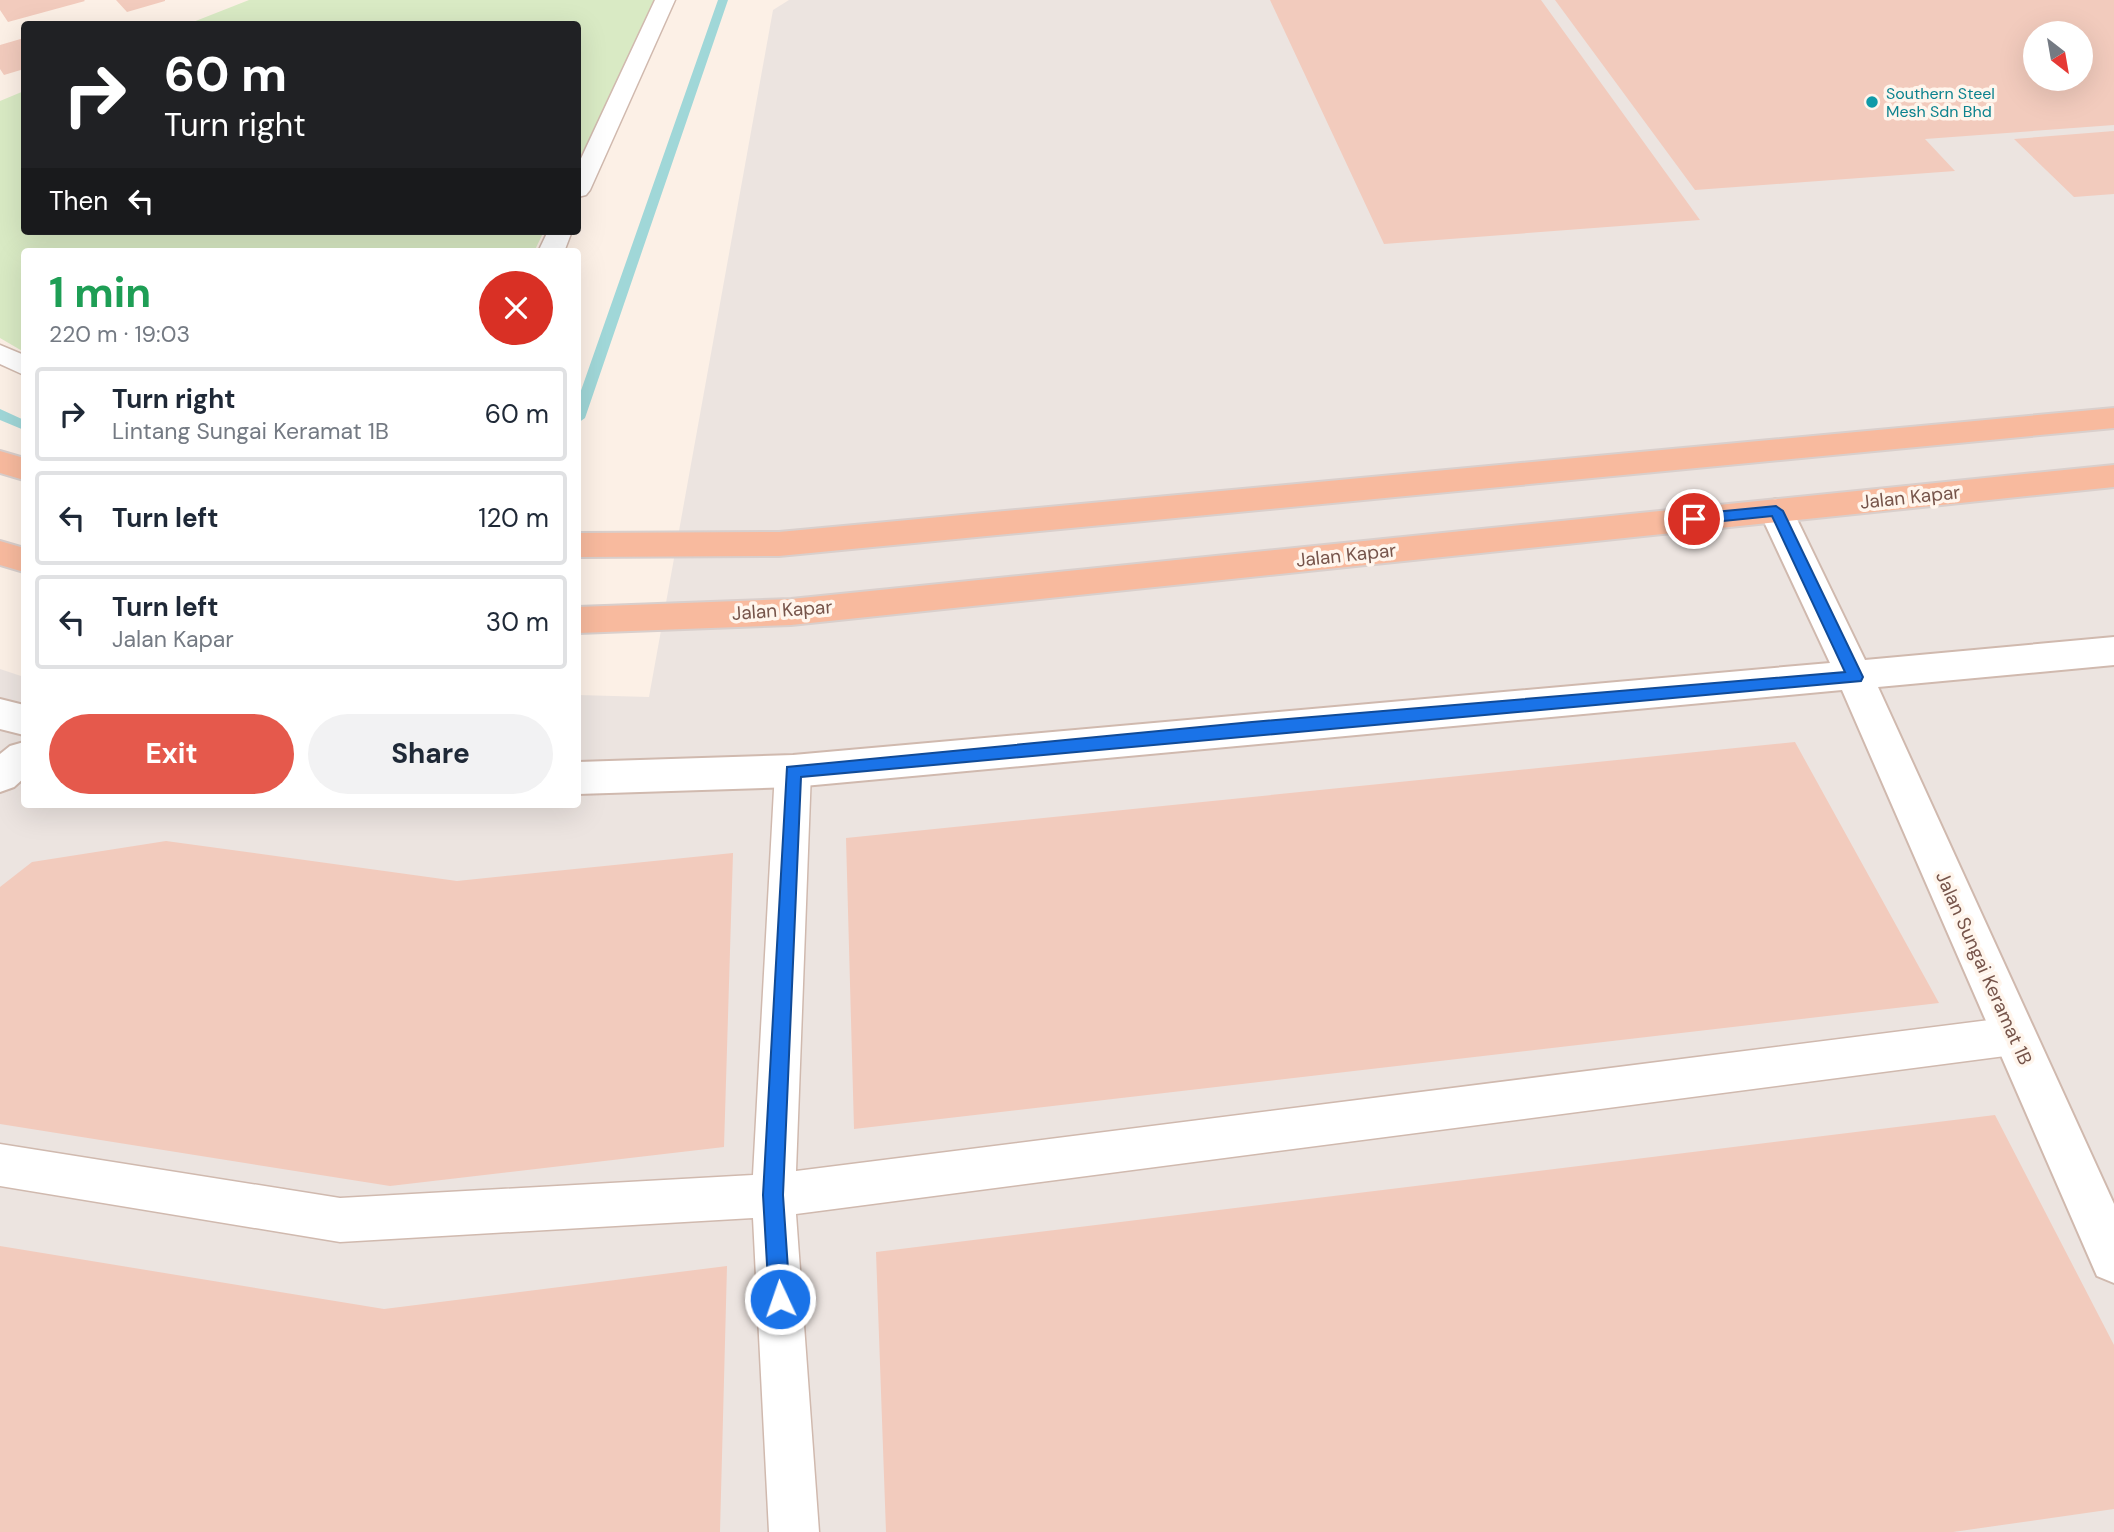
<!DOCTYPE html>
<html lang="en">
<head>
<meta charset="utf-8">
<style>
  body { margin:0; font-family:"DM Sans",sans-serif; background:#f2f2f3; color:#1f2937; height:100vh; display:flex; flex-direction:column; font-size:26px; white-space:nowrap }
  * { box-sizing:border-box; margin:0 }
  p { font-size:23px; color:#747a83 }
  .icon { flex:none; width:38px; height:38px; fill:none; stroke:currentColor; stroke-width:2; stroke-linecap:round; stroke-linejoin:round }
  .map { position:relative; flex:1; overflow:hidden }
  .drawer { position:absolute; left:21px; top:248px; width:560px; height:560px; display:flex; flex-direction:column; background:#fff; border-radius:7px; box-shadow:0 7px 28px #0002 }
  .drawer>* { flex:none }
  .top-card { position:absolute; left:21px; top:21px; width:560px; height:214px; border-radius:7px; box-shadow:0 7px 28px #0002; background:#202124; color:#fff; overflow:hidden }
  .needle { width:46px; rotate:149deg }
  .buttons { position:absolute; left:2023px; top:21px; display:grid; gap:14px }
  .buttons a { display:grid; place-items:center; width:70px; height:70px; border-radius:50%; background:#fff; box-shadow:0 7px 28px #0002; font-size:35px }
  .pin { position:absolute; display:grid; place-items:center; width:60px; height:60px; color:#fff; margin:-30px; border:4px solid #fff; border-radius:50%; box-shadow:0 2px 7px #0007 }
  .me { position:absolute; width:77px; margin:-38px; rotate:357deg; stroke-linejoin:round; filter:drop-shadow(0 0 5px #0008) }
  .turn { display:flex; align-items:center; gap:24px; height:147px; padding:0 28px; font-size:32px }
  .turn .icon { width:91px; height:91px; stroke-width:2.5 }
  .turn b { display:block; font-size:49px; line-height:60px }
  .then { display:flex; align-items:center; height:66px; padding:0 28px; background:#0003; gap:14px; font-size:26px }
  .round { display:grid; place-items:center; flex:none; width:74px; height:74px; border-radius:37px; background:#f2f2f3 }
  .overview { display:flex; align-items:center; justify-content:space-between; height:119px; padding:0 28px }
  h1 { font-size:42px; font-weight:700; line-height:52px; color:#1e9e55 }
  .primary-button { display:flex; gap:14px; margin-top:auto; padding:14px 28px }
  .primary-button a { flex:1; height:80px; border-radius:42px; background:#e5594c; color:#fff; font-size:28px; font-weight:700; line-height:80px; text-align:center }
  .primary-button a+a { background:#f2f2f3; color:#1f2937 }
  ul { padding:0; list-style:none }
  li { display:flex; align-items:center; gap:21px; height:94px; margin:0 14px 10px; padding:0 14px; border:4px solid #e0e1e3; border-radius:7px }
  li div { flex:1 }
  li b { display:block; font-size:26px }
  li em { font-style:normal }
  .map>svg:first-child { display:block }
</style>
</head>
<body>
<div class="map">
<svg width="2114" height="1532" viewBox="0 0 2114 1532">
  <rect width="100%" height="100%" fill="#fcf0e6"/>
  <path fill="#ece4e0" fill-rule="evenodd" d="M789,0H2114V1532H0V669L24,677V805H578V695L649,697L773,10ZM2035,33H2081V79H2035Z"/>
  <path fill="#d9eac4" d="M249,0H656L578,162V24H188Z
    M24,91V231H544L534,252H24V352L0,338V101Z"/>
  <g fill="none" stroke-linecap="round" stroke-linejoin="round">
    <path fill="#a0d7d8" fill-rule="evenodd" d="M718,0H728L585,418L578,423V399Z
      M0,409L24,420V430L0,420Z"/>
  </g>
  <path fill="#f2cbbd" fill-rule="evenodd" d="M0,0H84L85,1L8,22L0,10Z
    M116,0H165V1L127,12Z
    M1270,0H1541L1700,220L1384,244Z
    M1555,0H2114V125L1925,139L1955,171L1695,190ZM2035,33H2081V79H2035Z
    M24,38V69L4,75L0,69V45Z
    M2114,131V194L2074,197L2014,139Z
    M1795,742L1939,1003L854,1129L846,838Z
    M166,841L457,881L733,853L724,1147L390,1186L0,1124V887L32,862Z
    M1995,1115L2114,1345V1509L1953,1532H886L876,1252Z
    M0,1246L384,1309L727,1266L720,1532H0Z"/>
  <g fill="none" stroke-linecap="round" stroke-linejoin="round">
    <g stroke="#d0b9ae" stroke-width="3">
      <path id="service" d="M655,0H675L590,190L586,195L578,197V165Z
        M548,231H572L564,252H538Z
        M0,345L24,355V375L0,364Z
        M793,757L805,761L811,771L796,1171L2013,1017L2027,1023L2033,1036L2027,1049L2013,1055L796,1214L819,1532H769L753,1218L340,1242L0,1186V1144L340,1198L753,1175L775,771L781,761Z"/>
    </g>
    <g stroke="#d0b9ae" stroke-width="4">
      <path id="minor" d="M1776,499L1788,503L1793,511L1865,660L2114,637V665L1878,687L2114,1204V1283L2097,1276L1842,690L793,787L578,794V762L793,755L1830,663L1759,511L1764,503Z
        M0,699L24,705V735L0,729Z
        M24,742V778L14,787L0,792V754L10,746Z"/>
    </g>
    <g stroke="#d9cfcc" stroke-width="4">
      <path id="trunk" d="M2114,408V428L779,556L578,557V533L779,532Z
        M0,451L24,458V480L0,473Z
        M2114,465V487L791,625L578,633V607L791,599Z
        M0,541L24,548V572L0,565Z"/>
    </g>
    <use href="#service" fill="#fff" fill-rule="evenodd"/>
    <use href="#minor" fill="#fff" fill-rule="evenodd"/>
    <use href="#trunk" fill="#f8ba9e" fill-rule="evenodd"/>
  </g>
  <path fill="#1a73e8" stroke="#114b97" stroke-width="2" d="M1776,506L1783,511L1863,677L1861,681L801,777L783,1195L790,1299L787,1306L780,1309L772,1306L769,1299L763,1195L787,767L1252,722L1845,672L1772,516L1694,524L1687,519L1694,514Z"/>
  <circle fill="#0f9aa8" stroke="#fff5ec" stroke-width="2.5" cx="1872" cy="102" r="7"/>
  <g text-anchor="middle" dominant-baseline="central" stroke-width="7" stroke-linejoin="round" paint-order="stroke">
    <g font-size="16" fill="#0d838f" stroke="#fff5ec" text-anchor="start">
      <text x="1886" y="93">Southern Steel<tspan x="1886" dy="18">Mesh Sdn Bhd</tspan></text>
    </g>
    <g font-size="19" fill="#76544a" stroke="#fff5ec">
      <text transform="translate(1910 497) rotate(-6)">Jalan Kapar</text>
      <text transform="translate(1346 555) rotate(-6)">Jalan Kapar</text>
      <text transform="translate(782 610) rotate(-4)">Jalan Kapar</text>
      <text transform="translate(1984 968) rotate(66)">Jalan Sungai Keramat 1B</text>
    </g>
  </g>
</svg>
<div class="buttons">
<a><svg class="needle" viewBox="-14 -14 28 28"><path d="M0-13l5 13h-10z" fill="#e53935"/><path d="M0 13l5-13h-10z" fill="#747a83"/></svg></a>
</div>
<div class="pin" style="left:1694px;top:519px;background:#d93025"><svg class="icon" aria-label="arrive" viewBox="0 0 24 24"><path d="M6 21V4h12l-3 4 3 4H6"/></svg></div>
<svg class="me" style="left:780px;top:1299px" viewBox="-20 -20 40 40"><circle r="17" fill="#1a73e8" stroke="#fff" stroke-width="3"/><path d="M0-11L8 9 0 5-8 9z" fill="#fff"/></svg>
<div class="top-card">
<div class="turn"><svg class="icon" aria-label="right" viewBox="0 0 24 24"><path d="M7 20v-9h11M14 6l5 5-5 5"/></svg><div><b>60 m</b>Turn right</div></div>
<div class="then">Then<svg class="icon" aria-label="left" viewBox="0 0 24 24"><path d="M17 20v-9H6M10 6l-5 5 5 5"/></svg></div>
</div>
<section class="drawer">
<div class="overview"><div><h1>1 min</h1><p>220 m · 19:03</p></div><a class="round" style="background:#d93025;color:#fff"><svg class="icon" aria-label="close" viewBox="0 0 24 24"><path d="M6 6l12 12M18 6L6 18"/></svg></a></div>
<ul>
<li><svg class="icon" aria-label="right" viewBox="0 0 24 24"><path d="M7 20v-9h11M14 6l5 5-5 5"/></svg><div><b>Turn right</b><p>Lintang Sungai Keramat 1B</p></div><em>60 m</em></li>
<li><svg class="icon" aria-label="left" viewBox="0 0 24 24"><path d="M17 20v-9H6M10 6l-5 5 5 5"/></svg><div><b>Turn left</b></div><em>120 m</em></li>
<li><svg class="icon" aria-label="left" viewBox="0 0 24 24"><path d="M17 20v-9H6M10 6l-5 5 5 5"/></svg><div><b>Turn left</b><p>Jalan Kapar</p></div><em>30 m</em></li>
</ul>
<div class="primary-button"><a>Exit</a><a>Share</a></div>
</section>
</div>
</body>
</html>
